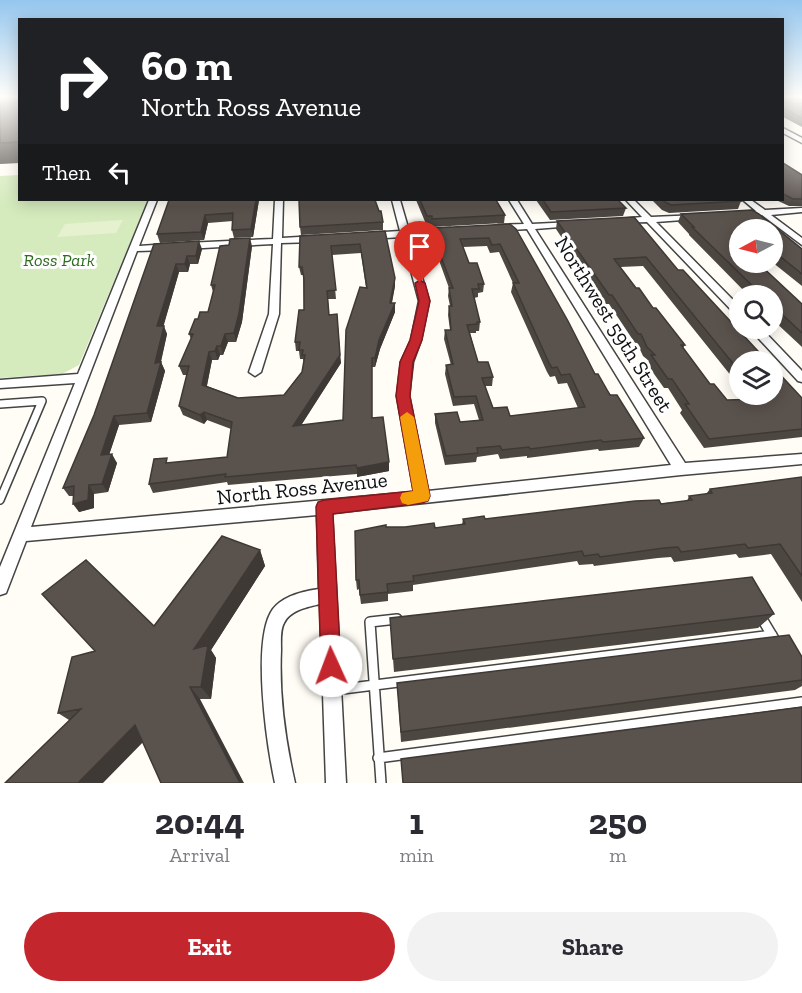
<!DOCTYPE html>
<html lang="en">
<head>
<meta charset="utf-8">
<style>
  body { margin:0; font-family:"Zilla Slab",serif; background:#f2f2f3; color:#2b2b33; height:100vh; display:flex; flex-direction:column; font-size:22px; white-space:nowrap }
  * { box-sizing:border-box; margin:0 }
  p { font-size:20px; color:#7c7c81 }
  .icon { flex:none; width:33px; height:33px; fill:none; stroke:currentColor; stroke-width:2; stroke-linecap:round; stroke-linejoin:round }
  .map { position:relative; height:783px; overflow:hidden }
  .details { display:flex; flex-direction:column; background:#fff; flex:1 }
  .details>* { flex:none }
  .top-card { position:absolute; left:18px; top:18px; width:766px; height:183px; border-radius:0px; box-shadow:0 3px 15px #0003; background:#202124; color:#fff; overflow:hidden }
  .needle { width:39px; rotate:263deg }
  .controls { position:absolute; left:729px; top:219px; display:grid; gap:12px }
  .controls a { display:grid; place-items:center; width:54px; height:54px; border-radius:50%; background:#fff; box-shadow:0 3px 15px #0003; font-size:30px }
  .pin { position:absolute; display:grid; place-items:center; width:51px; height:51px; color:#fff; margin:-62px -26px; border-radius:50% 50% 50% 0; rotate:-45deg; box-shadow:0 0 6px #0007 }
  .pin .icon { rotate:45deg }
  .me { position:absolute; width:66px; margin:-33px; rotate:358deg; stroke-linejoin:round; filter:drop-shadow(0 0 4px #0008) }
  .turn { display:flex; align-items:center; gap:21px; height:126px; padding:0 24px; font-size:27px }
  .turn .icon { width:78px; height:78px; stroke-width:2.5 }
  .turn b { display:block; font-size:42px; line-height:51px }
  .then { display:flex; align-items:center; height:57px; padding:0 24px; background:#0003; gap:12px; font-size:22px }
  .eta { display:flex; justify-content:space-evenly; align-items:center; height:102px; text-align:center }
  .eta b { font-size:36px; font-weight:800; line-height:42px }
  .cta { display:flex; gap:12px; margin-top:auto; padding:12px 24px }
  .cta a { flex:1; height:69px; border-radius:36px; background:#c4262e; color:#fff; font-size:24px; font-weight:800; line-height:69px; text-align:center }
  .cta a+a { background:#f2f2f3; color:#2b2b33 }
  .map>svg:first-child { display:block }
</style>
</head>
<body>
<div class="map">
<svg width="802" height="783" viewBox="0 0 802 783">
  <rect width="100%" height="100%" fill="#fffdf5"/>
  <path fill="#d5ebbd" d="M19,175L20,200H148L79,365L62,374L0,378V176Z"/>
  <path fill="#e6f2cf" d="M123,220L116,233L57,237L65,224Z"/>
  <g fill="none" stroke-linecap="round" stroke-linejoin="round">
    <g stroke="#444" stroke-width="10">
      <path id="lane-far1" d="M0,404L42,401L0,500"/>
    </g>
    <g stroke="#444" stroke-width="12">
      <path id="lane" d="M761,617L776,642
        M335,690L772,635
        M378,758L802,702
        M381,783L370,622L397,619"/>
    </g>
    <g stroke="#444" stroke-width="3">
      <path id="street" d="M783,128L802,138V143L783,133Z
        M149,200H157L139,246L169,244L173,247L169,250L137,251L31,527L414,492L397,396L401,362L411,340L419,301L402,237L369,239L365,236L369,233L400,231L392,200H400L409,231L450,228L454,231L450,234L410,236L429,301L421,340L413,362L409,396L428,491L671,465L527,229L498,231L494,228L498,225L524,224L509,200H517L532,224L573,222L577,224L573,226L535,229L685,463L802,454V464L681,475L332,513L346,783H326L320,604C308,607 290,610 284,623C280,630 281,642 281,650C279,695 285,739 295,783H275C267,746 251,639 273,609C283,596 304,591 319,589L317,515L26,541L6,593L0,595V567L75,383L0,388V380L78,374Z
        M275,200H283L282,238L316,236L320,239L316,242L281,243L279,314L261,372L255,376L249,372L269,314L273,244L186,249L182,246L186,243L273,239Z
        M626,200H634L651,217L699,215V219H696L656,222L740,307V316L736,315L647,222L618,223L617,221L621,219L642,217Z
        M743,200H751L765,210L802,208V212L771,215L802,238V245L762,215L740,216V212L756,211Z
        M749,328H761L802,371V382L798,381Z"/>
    </g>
    <use href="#lane-far1" stroke="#fff" stroke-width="7"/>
    <use href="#lane" stroke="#fff" stroke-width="9"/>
    <use href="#street" fill="#fff" fill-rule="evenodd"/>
  </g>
  <path fill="#4d4742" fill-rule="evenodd" d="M0,96H20V163L0,164Z
    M783,96H802V101L785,102V103L802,102V127L783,117Z
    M783,163L802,175V206H789L776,200H783Z
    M169,200H259L253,237L234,238L232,230L233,221L208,223L204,240L160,243L157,234Z
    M416,200H496L505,215L504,223L432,227L431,224H426Z
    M536,200H618L626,208L623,216L550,220Z
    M652,200H740L741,201L738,209L669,213L662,210Z
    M752,210L759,214L802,249V286L772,262V230H740V262H757L802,304V347L772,319V296H749L689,235V234L678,222L681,214Z
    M634,217L740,362V387L643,266L620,267L636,288L685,345L683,348L710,384L727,400H749L745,394H772L802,398V437L704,448L680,413L682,410L668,388H664L647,364L649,361L643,356L637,343H635L609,304H606L556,229L557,221Z
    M383,222V230L301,235L300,227Z
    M510,224L595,374L644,438L639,447L599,451L598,449L527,458V456L500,459L498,454L477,457L476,462L445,465L435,423V414L460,422L479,420L474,404L453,406L445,374L446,365H451L444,339L445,330H450L448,315L449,306H450L448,296L449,288L436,252L437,244L435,236V228ZM487,246L490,253L499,252L513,283L511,292L547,372L550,377L555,376L558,384L567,383L578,408L510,416L493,408L485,386H492L493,377L478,362L470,333H476V331H479L480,322L474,298L478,297V293L483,292L484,284L469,263L463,247Z
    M385,231L395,286L392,303L395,312L380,349L375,367H372V418L389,471L357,477V474L228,485L227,482L153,493L149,484L169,463L227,457L231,429L207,420L204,424L183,415L179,406L187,375H183L179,366L191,339L189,334L198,319L208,312L213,292L211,285L252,246L242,322L236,342H228L223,355H220L218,360H212L207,386L238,398L284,395L302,372L304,363L303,359H300L299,351H296L295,342L304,310L303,275H301L299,267L300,236ZM361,253L366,288L343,420L301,425L341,363L329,315L328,299H336L332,255Z
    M154,244L202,249L198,264H190L188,272H179L170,303L163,326L167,334L161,362L165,371L151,422L119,425L109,455L117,463L108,492L94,494V508L79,512L74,496H69L63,488L94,415Z
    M802,477V602L771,554L739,558L736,554L674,562L671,557L658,558L594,566L593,564L579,565L577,561L413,585V591L388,594V601L361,604L359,589L357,590L356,580L386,527L435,528L462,525L463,519H485L687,501L689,496L706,494L710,489Z
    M260,550L265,566L211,650L216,658L211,699H200L143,742L69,720L58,713L95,651L154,626Z
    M774,614L758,628L394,672L390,618Z
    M802,657V686L795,690L401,742L397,683Z"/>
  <path fill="#3f3936" d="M256,200H259L253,237L251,229Z
    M205,215L208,223L204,240L201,232Z
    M250,238L252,246L242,322L236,342L234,333Z
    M199,241L202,249L198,264L196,256Z
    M187,256L190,264L188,272L185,264Z
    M176,264L179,272L161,335L157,326Z
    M395,278V286L390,311V303Z
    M395,303V312L380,349L375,367V358L379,340Z
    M337,314L341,363L295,435L293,426Z
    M164,326L167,334L159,369L161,362L165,371L151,422L147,413L155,363Z
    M225,334L228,342L223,355L221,346Z
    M217,346L220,355L218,360L215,351Z
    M209,352L212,360L205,394L202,385Z
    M204,412L207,420L204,424L200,415Z
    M114,416L119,425L106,464L101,455Z
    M112,454L117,463L108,492L102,484Z
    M389,462V471L357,477V468Z
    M89,485L94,494V508L79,512L73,504Z
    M260,550L265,566L211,650L216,658L211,699L201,687L194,649Z
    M190,687L200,699L244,783H240Z
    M135,725L149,736L103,783H78Z"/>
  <path fill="#5a524d" stroke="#3f3936" stroke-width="1.5" fill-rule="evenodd" d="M0,96H20V142L0,143Z
    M783,96H786L785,103L802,102V118L783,108Z
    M783,163L802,175V199H793L783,194Z
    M169,200H256L251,229L232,230L233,213L205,215L201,232L157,234Z
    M299,200H375L379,211H381L383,222L300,227Z
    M420,200H496L505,215L432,219V216H427Z
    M543,200H618L626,208L551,212Z
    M662,200H740L741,201L671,205L665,202Z
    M752,210L759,214L802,249V274L772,250V230H740V262H757L802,304V333L772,305V296H763L692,227H694L681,214Z
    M634,217L678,270H683L768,362H740V372L646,257L614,259L636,288H639L653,308H656L685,345H681L710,384H714L727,400L762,399L758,394H772V366L802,398V429L709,439L685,404H689L672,379H668L651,355H655L647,347L641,334H638L612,295H609L557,221Z
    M510,224L516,229L568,321L595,374H598L610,395H617L644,438L603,442L601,440L530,449L529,447L502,450L500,446L477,448L478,453L446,456L435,414L457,412L460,422L483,420L476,396L454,397L446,365L453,364L445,330H451L449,306H452L449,288H453L436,244H440L435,228ZM489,238L492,245L500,244L519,283H513L549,363L552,368L557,367L561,375L570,374L585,407L510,416L507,407L493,408L482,378L493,377L488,362H478L467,325L477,324V322H480L472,289H479L478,284H484L477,263H469L460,239Z
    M385,231L395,278L390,303H395L379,340L375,358H372V418L383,417L389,462L357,468L356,465L225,477L226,474L149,484L154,459L167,458L166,463L227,457L232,422L204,412L200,415L179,406L189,366H179L193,334H189L195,319H198L200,312H208L215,285H211L220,246L229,245L230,239L250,238L239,313L234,333L225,334L221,346H217L215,351L209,352L202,385L238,398L284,395L302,372L305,355H302L303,350H299L300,342H295L299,310H304V279L302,267H299L300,236ZM360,244L367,288L360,287L346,330L343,420L293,426L340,355L337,314L329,315L327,291L336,290L331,246Z
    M199,241L196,256H187L185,264H176L167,294L157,326H164L155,363L161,362L147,413L114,416L101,455L112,454L102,484L89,485L88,500L73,504L74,486L63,488L94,415L154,244Z
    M802,477V576L780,544L748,548L745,544L681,552L678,547L664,548L600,557L598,554L584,556L582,551L413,576L414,581L387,584L388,592L360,595L359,580H356L355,531L386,525V527H405L434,523L435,528L465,524L463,519L484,516L485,519L635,501L659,500L661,504L692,500L689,496L712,493L710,489Z
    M222,536L260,550L194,649L208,645L201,687H190L240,783H161L135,725L78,783H5L81,709L58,713L72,657L95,651L42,594L86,560L154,626Z
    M752,577L774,614L393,659L390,618Z
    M789,635L802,657V680L401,732L397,683Z
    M802,707V783H403L401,759Z"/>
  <linearGradient id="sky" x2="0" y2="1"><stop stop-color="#95c6ee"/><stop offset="0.47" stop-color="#fffefa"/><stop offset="1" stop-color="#fffefa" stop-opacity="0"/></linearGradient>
  <rect width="802" height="206" fill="url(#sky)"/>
  <path fill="#c4262e" stroke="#7f191e" stroke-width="1.5" d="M420,280L425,283L430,301L422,340L413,362L410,396L430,496L428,501L422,503L333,514L341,666L338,673L331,676L324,673L321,666L316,507L318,502L324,500L413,491L396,396L400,362L410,340L419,301L415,283Z"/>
  <path fill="#f59e0b" d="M407,412L414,417L430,496L428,501L408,505L402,503L400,498L402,493L413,491L400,417Z"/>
  <g text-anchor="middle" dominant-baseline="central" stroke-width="6" stroke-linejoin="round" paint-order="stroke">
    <g font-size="18" font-style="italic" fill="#2f6b1f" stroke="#fff">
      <text x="59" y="260">Ross Park</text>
    </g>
    <g font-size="21" fill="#111" stroke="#fff">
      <text transform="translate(614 324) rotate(58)">Northwest 59th Street</text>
      <text transform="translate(302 488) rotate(-6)">North Ross Avenue</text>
    </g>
  </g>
</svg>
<div class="controls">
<a><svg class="needle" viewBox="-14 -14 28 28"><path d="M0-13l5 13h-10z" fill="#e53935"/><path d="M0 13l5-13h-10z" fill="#7c7c81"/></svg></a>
<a><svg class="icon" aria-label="search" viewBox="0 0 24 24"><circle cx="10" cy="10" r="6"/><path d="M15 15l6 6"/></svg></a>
<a><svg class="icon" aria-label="layers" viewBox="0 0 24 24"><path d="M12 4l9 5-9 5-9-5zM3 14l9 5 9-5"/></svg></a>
</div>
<div class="pin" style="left:420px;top:283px;background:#d93025"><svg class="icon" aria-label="arrive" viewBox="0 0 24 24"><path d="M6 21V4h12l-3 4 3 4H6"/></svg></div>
<svg class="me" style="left:331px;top:666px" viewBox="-20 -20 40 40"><circle r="19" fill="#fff"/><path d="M0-13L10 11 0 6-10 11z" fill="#c4262e"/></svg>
<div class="top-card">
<div class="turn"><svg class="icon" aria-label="right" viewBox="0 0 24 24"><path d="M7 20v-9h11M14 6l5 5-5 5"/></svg><div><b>60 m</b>North Ross Avenue</div></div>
<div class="then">Then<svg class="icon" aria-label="left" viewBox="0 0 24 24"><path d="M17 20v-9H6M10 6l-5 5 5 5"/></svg></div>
</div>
</div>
<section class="details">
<div class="eta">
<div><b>20:44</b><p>Arrival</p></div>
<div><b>1</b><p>min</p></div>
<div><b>250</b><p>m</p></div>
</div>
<div class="cta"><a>Exit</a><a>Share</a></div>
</section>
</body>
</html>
